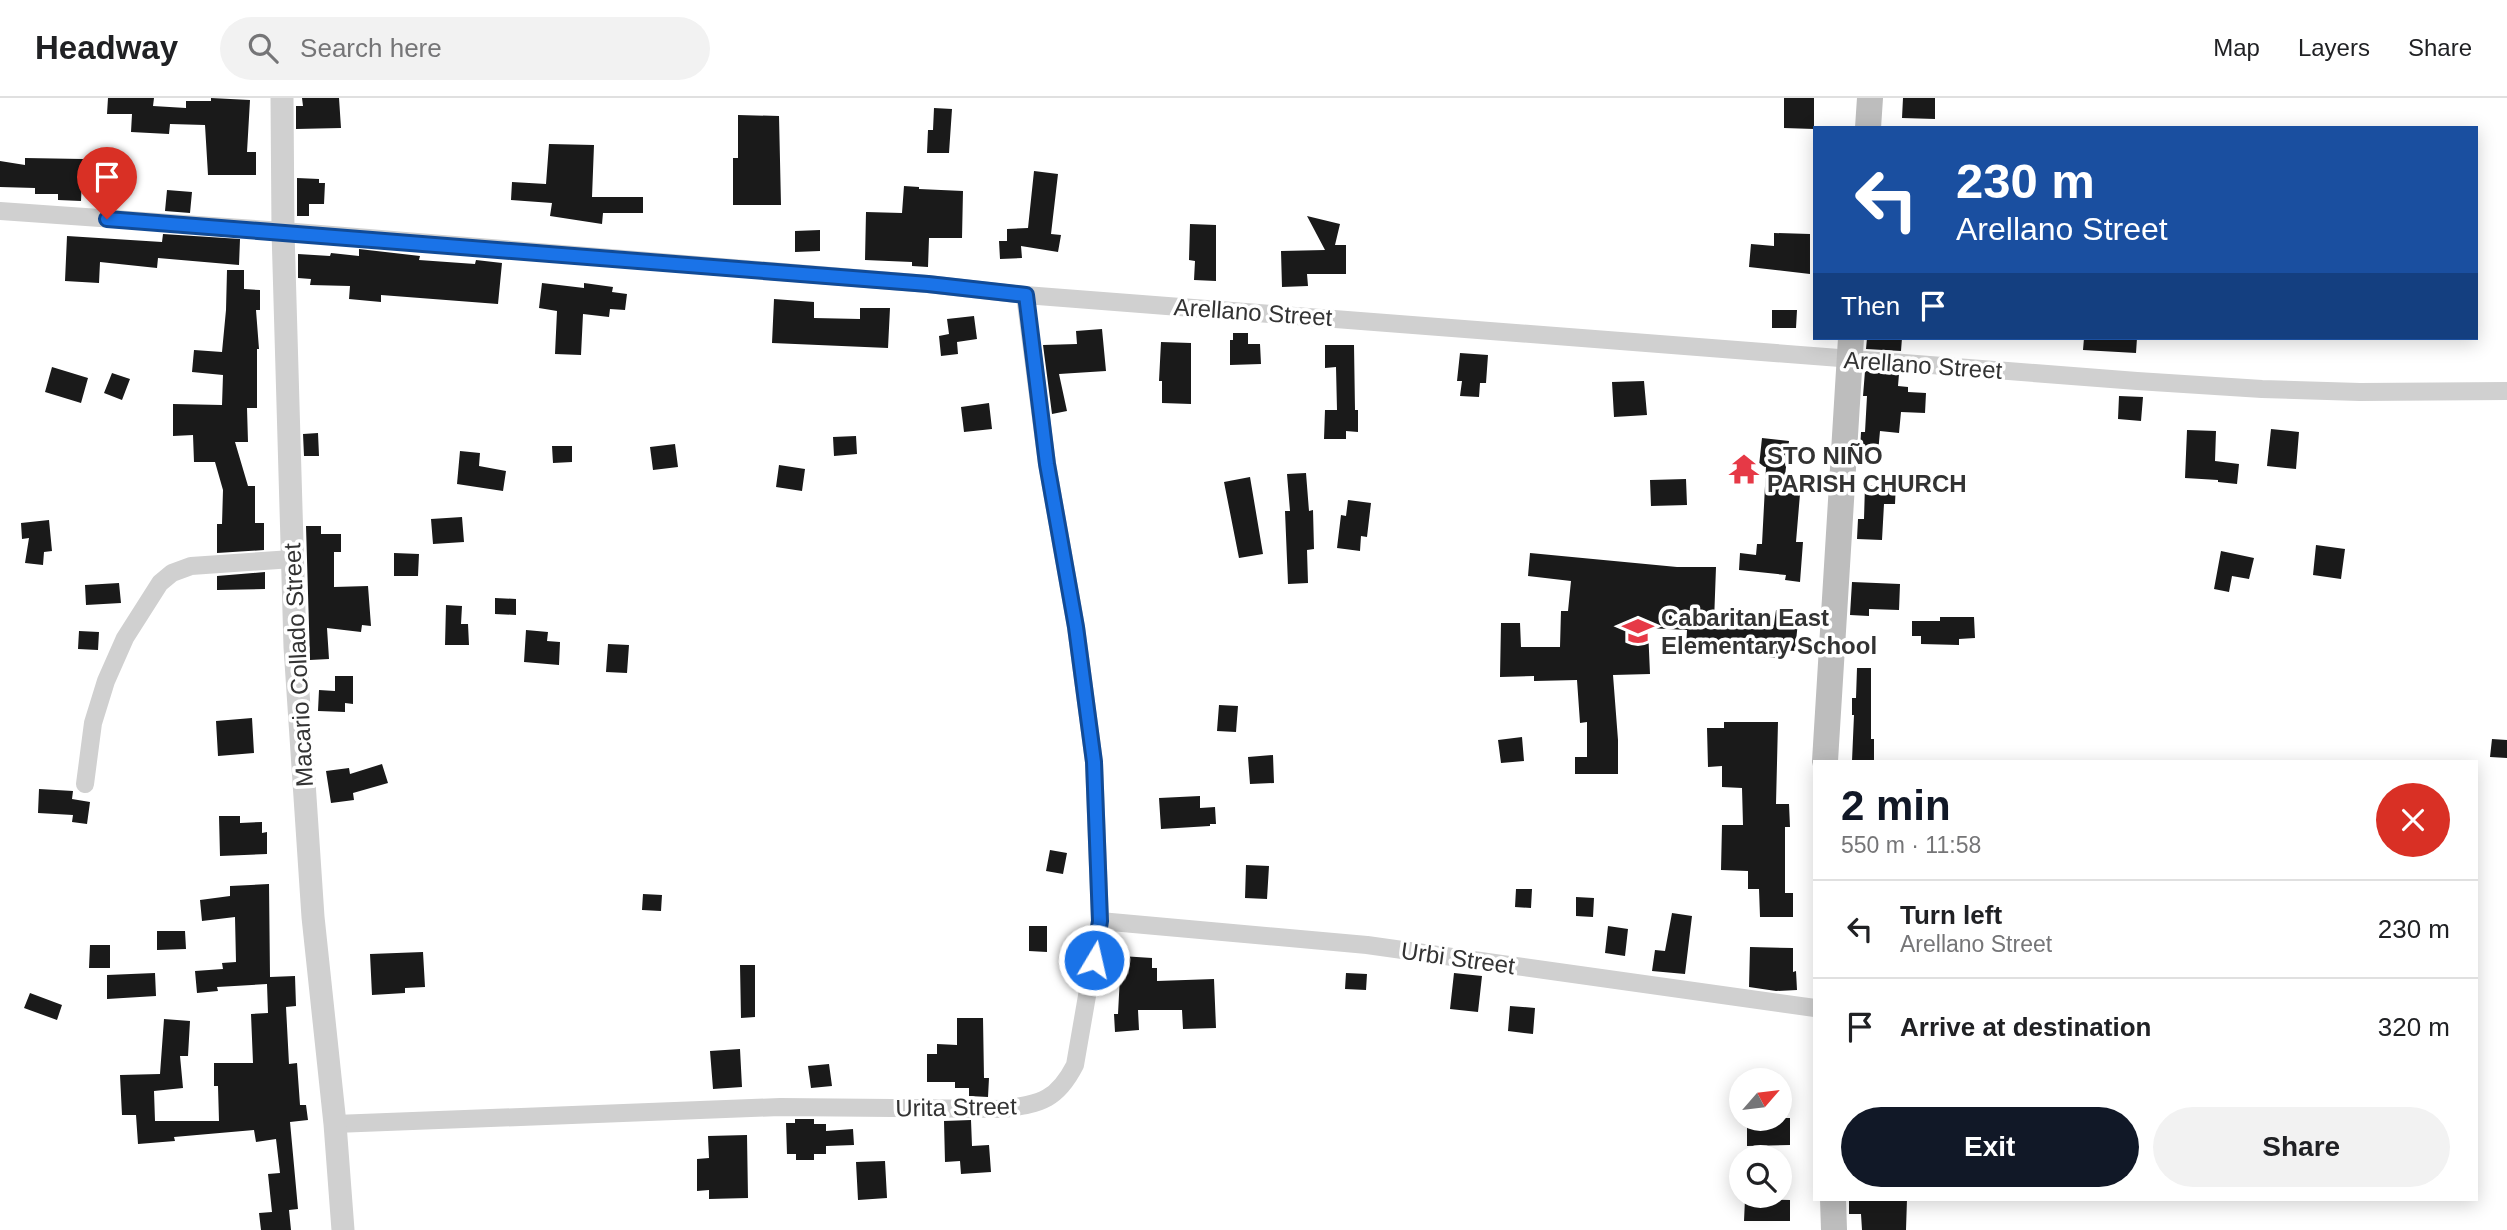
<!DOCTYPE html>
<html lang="en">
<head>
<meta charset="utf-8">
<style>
  body { margin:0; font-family:Helvetica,sans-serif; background:#f2f2f2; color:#202124; height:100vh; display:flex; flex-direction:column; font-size:26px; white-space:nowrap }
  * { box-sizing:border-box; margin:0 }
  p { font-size:23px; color:#757577 }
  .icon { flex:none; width:38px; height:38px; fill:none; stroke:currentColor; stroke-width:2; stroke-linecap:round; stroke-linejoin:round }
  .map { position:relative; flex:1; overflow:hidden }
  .panel { position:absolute; left:1813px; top:662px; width:665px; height:441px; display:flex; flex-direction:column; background:#fff; border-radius:0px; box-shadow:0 4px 18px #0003 }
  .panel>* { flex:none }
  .top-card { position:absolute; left:1813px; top:28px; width:665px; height:214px; border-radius:0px; box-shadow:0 4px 18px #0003; background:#1a4fa0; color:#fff; overflow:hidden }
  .needle { width:46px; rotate:62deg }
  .controls { position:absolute; left:1729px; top:970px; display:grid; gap:14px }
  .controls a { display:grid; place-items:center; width:63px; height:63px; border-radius:50%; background:#fff; box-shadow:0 4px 18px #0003; font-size:35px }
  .pin { position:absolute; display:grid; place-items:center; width:60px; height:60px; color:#fff; margin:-72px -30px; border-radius:50% 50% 50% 0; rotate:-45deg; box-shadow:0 0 7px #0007 }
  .pin .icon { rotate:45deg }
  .me { position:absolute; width:77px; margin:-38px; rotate:9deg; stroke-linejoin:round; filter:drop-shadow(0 0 5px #0008) }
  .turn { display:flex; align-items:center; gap:24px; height:147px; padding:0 28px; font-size:32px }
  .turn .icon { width:91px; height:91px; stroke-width:2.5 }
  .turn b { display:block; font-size:49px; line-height:60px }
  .then { display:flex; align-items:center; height:66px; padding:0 28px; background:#0003; gap:14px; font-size:26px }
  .round { display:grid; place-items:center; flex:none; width:74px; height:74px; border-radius:37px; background:#f2f2f2 }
  .summary { display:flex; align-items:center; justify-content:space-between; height:119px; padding:0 28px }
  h1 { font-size:42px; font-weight:800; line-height:52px; color:#111827 }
  .primary-button { display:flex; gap:14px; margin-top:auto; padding:14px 28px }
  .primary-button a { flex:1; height:80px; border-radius:42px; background:#111827; color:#fff; font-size:28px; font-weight:800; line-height:80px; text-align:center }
  .primary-button a+a { background:#f2f2f2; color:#202124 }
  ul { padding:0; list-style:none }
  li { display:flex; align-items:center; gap:21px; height:98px; padding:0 28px; border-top:2px solid #e0e0e0 }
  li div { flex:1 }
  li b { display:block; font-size:26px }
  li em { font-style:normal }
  header { display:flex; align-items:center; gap:42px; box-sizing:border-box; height:98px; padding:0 35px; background:#fff; border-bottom:2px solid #e0e0e0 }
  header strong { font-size:33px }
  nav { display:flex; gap:38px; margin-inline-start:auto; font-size:24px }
  .search { width:490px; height:63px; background:#f2f2f2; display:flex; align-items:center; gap:18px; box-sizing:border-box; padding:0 24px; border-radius:38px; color:#757577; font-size:26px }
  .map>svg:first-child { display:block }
</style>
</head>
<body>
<header>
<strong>Headway</strong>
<div class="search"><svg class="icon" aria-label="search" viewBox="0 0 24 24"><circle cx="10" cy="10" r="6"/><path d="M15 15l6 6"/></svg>Search here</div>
<nav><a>Map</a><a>Layers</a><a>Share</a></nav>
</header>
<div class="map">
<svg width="2507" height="1132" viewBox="0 0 2507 1132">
  <rect width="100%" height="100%" fill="#fff"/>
  <path fill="#1a1a1a" d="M108,0H154L153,8L186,10V3H211V0L250,2L247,54H256V77H208L205,27L170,26L169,36L131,34L132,16H107Z
    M302,0H339L341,30L296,31V8H303Z
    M1784,0H1814V31L1784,30Z
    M1903,0H1935V21L1902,20Z
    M934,10L952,11L949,55H927L928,32H933Z
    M738,17L779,18L781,107H733V60H738Z
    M549,46L594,47L592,99H643V115H603L602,126L550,118L552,105L511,102L512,84L546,86Z
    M25,60L83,61L81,103L58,102V96H35V90L0,89V63L25,67Z
    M1034,73L1058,76L1051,136L1061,137L1058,154L1021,148L1022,160L1000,161L999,143H1007V131L1028,130Z
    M297,80L319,81V85H325L324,106H309V118H297Z
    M904,88L919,89V91L963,93L962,140H929L928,169L912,168V164L865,162L866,114L902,115Z
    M167,92L192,94L190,115L165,113Z
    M1307,118L1340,126L1335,147H1346V176H1307L1308,188L1282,189L1281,153L1325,152Z
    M1190,126L1216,127V183L1194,182L1195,163L1189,162Z
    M820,132V153L795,154V133Z
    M1774,135L1810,136V176L1749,169L1751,146L1774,148Z
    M163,136L240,141L239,167L158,160L157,170L100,164L99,185L65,183L67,138L162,144Z
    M359,151L420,158L419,162L475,166L476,162L502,165L498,206L381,197V204L349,201L350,188L310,187L311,181L298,180V156L330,158L331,155L359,158Z
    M227,172H244V191L260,192V212H256L259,251H257V310H247L248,344H235L248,388H255V425H264V452L217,455V426H222L223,392L215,364H194L193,337L173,338V306L222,307L223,277L192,274L194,252L222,254L226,212Z
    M542,185L584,190V185L613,189L612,194L627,196L625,212L610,211L609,219L583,216L581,257L555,256L557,213L539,210Z
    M774,201L814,204V220L860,221V210H890L888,250L772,245Z
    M1772,212H1797L1796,230H1772Z
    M974,218L977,241L957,244L958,256L941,258L939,238L949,236L947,221Z
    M1102,231L1106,273L1059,276L1067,313L1052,316L1043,247L1077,246L1076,233Z
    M1233,235H1248V246H1260L1261,266L1230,267V242H1233Z
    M1867,240H1902L1901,253L1866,251Z
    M2084,240H2137L2136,255L2083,252Z
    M1161,244L1191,245V306L1162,305V283H1159Z
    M1325,247H1354L1355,312H1358V334L1346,333V341H1324L1325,312H1337L1336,269L1325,270Z
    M1460,255L1488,257L1486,285H1480L1479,299L1460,298L1462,283H1457Z
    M52,269L88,280L81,305L45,294Z
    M1865,273L1899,276L1898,288L1908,289V294L1926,295L1925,315L1901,314L1899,335L1880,333L1878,355L1860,353L1861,334H1865L1867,298H1863Z
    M112,275L130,281L122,302L104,295Z
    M1644,283L1647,317L1614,319L1612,284Z
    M2119,298L2143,299L2141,323L2118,321Z
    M989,305L992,331L964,334L961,309Z
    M2271,331L2299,334L2296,371L2267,368Z
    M2187,332L2216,333L2215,363L2239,366L2237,386L2218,384V382L2185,380Z
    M318,335L319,358H304L303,336Z
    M856,338L857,356L834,358L833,339Z
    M1762,340L1789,343L1783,395L1800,396L1796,444H1803L1800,484L1785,482L1786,477L1739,472L1740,455L1756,457L1757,446H1762L1766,369L1759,368Z
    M675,346L678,369L653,372L650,349Z
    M552,348H572V364L553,365Z
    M460,353L480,355L479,368L506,373L503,393L457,386Z
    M779,367L805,371L802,393L776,389Z
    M1306,375L1309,413L1313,412L1314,451L1307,452L1308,485L1288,486L1285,413H1290L1287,376Z
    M1250,379L1263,456L1239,460L1224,384Z
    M1686,381L1687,407L1651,408L1650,382Z
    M1874,383L1896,384L1895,406H1884L1882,442L1857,441L1858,421H1864L1865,387L1874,388Z
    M1348,402L1371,405L1367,439L1361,438L1360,453L1337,450L1341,417L1346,418Z
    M462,419L464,444L433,446L431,421Z
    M49,422L52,453L44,454L43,467L25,465L29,440L22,441L21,425Z
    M306,428H321V436H341V454H334V489L368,488L371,528L362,527L361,534L327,530L329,561L310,562Z
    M2316,447L2345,451L2341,481L2313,477Z
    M2221,453L2254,460L2249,481L2232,478L2229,494L2214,491Z
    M394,455L419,456L418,478H394Z
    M1530,455L1677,469H1716L1714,524L1774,527L1776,512L1799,514L1795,553L1779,552V560L1686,551L1687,532L1648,530L1650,576L1613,577L1618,642V676H1575V659H1587V624L1580,625L1577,582L1534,583V578L1500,579L1501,525H1520L1521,549H1560L1561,513H1568L1571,483L1528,478Z
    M265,474V491L217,492V478Z
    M1852,484L1900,486L1899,512L1869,511V518L1850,517Z
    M119,485L121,505L86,507L85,487Z
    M495,500L516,501V517L495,516Z
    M446,507L462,508L461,526H468L469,547H445Z
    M1940,519H1974L1975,540L1959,541V547L1921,546V538H1912V523H1940Z
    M526,532L548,534L547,543L560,544L559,567L524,564Z
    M79,533L99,534L98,552L78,551Z
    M608,546L629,547L627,575L606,574Z
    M1857,570H1871V641H1874V663H1852L1854,617H1852V600H1856Z
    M335,578H353V606L345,605V614L318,613L319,592L335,593Z
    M1219,607L1238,608L1236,634L1217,633Z
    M252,620L254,655L218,658L216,623Z
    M1724,624H1778L1776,706H1789L1790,729H1785V795H1793V819H1760L1759,791H1748V773L1721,772L1722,727H1743L1742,690L1722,689V668L1708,669L1707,630H1724Z
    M1522,639L1524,663L1501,665L1498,642Z
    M2492,641L2507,642V660L2490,659Z
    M1273,657L1274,685L1250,686L1248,659Z
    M382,666L388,685L353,695L354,702L331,705L326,673L349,670L350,676Z
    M39,691L73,693L72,701L90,704L87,726L72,724L73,717L38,715Z
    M1200,698V710L1215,709L1216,726H1210V728L1161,731L1159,700Z
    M219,718H240V725L262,724V735L267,734V756L220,758Z
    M1050,752L1067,755L1063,776L1046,773Z
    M1246,767L1269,768L1267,801L1245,800Z
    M269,786L270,879L295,878L296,908L286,909L289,966L297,965L300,1007H306L308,1022L290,1024L298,1111L289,1112L291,1132H261L259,1115L272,1114L268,1076L280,1075L276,1041L256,1044L254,1032L174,1039L175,1043L138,1046L136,1017H122L120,977L160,976L164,921L190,923L188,958H180L183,990L154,993L155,1023H219L218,988H214V965H253L251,916L268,915L267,886L217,889L218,893L197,895L195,873L223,871L222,865L236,864L235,819L202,823L200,802L230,798V788Z
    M1516,791H1532L1531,810L1515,809Z
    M643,796L662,797L661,813L642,812Z
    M1576,799L1594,800L1593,819L1576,818Z
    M1672,815L1692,818L1685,876L1652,873L1655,852L1665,853Z
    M1029,828H1047V854L1029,853Z
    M1608,828L1628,831L1625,858L1605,855Z
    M157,833H185L186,851L157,852Z
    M90,847H110V870H89Z
    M1750,849L1793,850V874L1796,873L1797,892L1776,893L1749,889Z
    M423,854L425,889L405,890V895L372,897L370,856Z
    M1121,858L1152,860V870H1157V883L1214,881L1216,930L1183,931L1182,912H1138L1139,932L1115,934L1114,916H1118Z
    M740,867H755V919L741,920Z
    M155,875L156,898L107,901V877Z
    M1346,875L1367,876L1366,892L1345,891Z
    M1454,875L1482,878L1478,914L1450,911Z
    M30,895L62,907L57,922L24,910Z
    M1510,908L1535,910L1533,936L1508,933Z
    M957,920H983L984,980H989L988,999L969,998V990H955V984H927V956H937V946L957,947Z
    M740,951L742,989L713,991L710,953Z
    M829,966L832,988L811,990L808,968Z
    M1747,1020H1790V1047L1747,1048Z
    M795,1021H814V1026H826V1033L853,1031L854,1047L826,1048V1056H814V1062H796V1056H787L786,1025H795Z
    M971,1022L972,1048L989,1047L991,1074L961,1076L960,1063L945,1064L944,1023Z
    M747,1037L748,1100L709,1101V1092L697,1093V1061L709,1060L708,1038Z
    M885,1063L887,1100L858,1102L856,1064Z
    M1745,1101L1790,1102V1123H1744Z
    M1849,1101H1907L1906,1132H1862L1861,1116H1849Z"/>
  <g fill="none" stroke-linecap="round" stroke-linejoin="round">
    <path stroke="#d0d0d0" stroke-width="18" d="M0,113L283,133L928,186L1025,197L2137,283L2262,291L2360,294L2507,293
      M85,686L93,625L106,583L125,540L160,485L172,475L191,468L292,461
      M1100,823L1367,847L1815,910
      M335,1026L780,1009L1004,1011C1042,1005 1057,1002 1075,967L1100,823L1094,664L1076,529L1047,366L1025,197"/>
    <path stroke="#d0d0d0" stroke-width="23" d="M282,0L283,133L295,549L313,819L335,1026L343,1132"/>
    <path stroke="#bdbdbd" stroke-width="26" d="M1868,30L1870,0
      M1825,663L1851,240
      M1833,1101L1834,1132"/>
  </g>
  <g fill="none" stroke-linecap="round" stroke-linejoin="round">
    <g stroke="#114b97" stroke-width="18">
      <path id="route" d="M107,121L928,186L1026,197L1047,366L1076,529L1094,664L1100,823L1094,862"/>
    </g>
    <use href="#route" stroke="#1a73e8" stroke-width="12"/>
  </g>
  <defs>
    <g id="temple-bare" transform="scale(2.415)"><path d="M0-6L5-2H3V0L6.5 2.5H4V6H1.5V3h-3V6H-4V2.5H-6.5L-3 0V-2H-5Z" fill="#e63946" stroke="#fff" stroke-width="2.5" paint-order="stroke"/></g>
    <g id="school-bare" transform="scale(2.415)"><path d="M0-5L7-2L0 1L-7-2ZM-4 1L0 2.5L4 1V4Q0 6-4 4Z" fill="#e63946" stroke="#fff" stroke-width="2.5" paint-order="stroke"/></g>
  </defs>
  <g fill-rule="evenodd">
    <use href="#temple-bare" x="1744" y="371"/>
    <use href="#school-bare" x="1638" y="533"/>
  </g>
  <g text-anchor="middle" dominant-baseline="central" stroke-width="7" stroke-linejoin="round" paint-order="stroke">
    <g font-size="24" fill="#333" stroke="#fff">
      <text transform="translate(1253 214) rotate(4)">Arellano Street</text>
      <text transform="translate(1923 267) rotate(4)">Arellano Street</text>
      <text transform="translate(298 567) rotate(-93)">Macario Collado Street</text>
      <text transform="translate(1458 860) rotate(8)">Urbi Street</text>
      <text transform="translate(956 1009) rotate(-1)">Urita Street</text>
    </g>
    <g font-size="24" font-weight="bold" fill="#333" stroke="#fff" text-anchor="start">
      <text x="1767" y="357">STO NIÑO<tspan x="1767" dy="28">PARISH CHURCH</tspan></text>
      <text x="1661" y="519">Cabaritan East<tspan x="1661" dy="28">Elementary School</tspan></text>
    </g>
  </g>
</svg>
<div class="controls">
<a><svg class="needle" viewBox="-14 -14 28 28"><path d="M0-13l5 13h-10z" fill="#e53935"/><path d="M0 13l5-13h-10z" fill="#757577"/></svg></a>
<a><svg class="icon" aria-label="search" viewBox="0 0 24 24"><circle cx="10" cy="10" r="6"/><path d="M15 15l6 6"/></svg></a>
</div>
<div class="pin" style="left:107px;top:121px;background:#d93025"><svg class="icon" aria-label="arrive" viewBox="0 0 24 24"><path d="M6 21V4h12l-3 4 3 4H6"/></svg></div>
<svg class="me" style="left:1094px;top:862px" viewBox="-20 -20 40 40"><circle r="17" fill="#1a73e8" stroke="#fff" stroke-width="3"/><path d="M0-11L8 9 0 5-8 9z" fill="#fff"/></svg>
<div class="top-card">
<div class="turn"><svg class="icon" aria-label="left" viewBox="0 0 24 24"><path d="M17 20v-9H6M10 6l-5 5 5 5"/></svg><div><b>230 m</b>Arellano Street</div></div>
<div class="then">Then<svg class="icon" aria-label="arrive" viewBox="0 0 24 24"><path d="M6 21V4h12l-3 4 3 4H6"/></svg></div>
</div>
<section class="panel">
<div class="summary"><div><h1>2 min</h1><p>550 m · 11:58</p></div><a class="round" style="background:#d93025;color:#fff"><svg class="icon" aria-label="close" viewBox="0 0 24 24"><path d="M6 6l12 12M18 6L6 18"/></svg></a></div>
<ul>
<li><svg class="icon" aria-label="left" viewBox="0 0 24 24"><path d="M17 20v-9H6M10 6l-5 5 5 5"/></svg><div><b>Turn left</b><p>Arellano Street</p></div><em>230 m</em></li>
<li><svg class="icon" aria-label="arrive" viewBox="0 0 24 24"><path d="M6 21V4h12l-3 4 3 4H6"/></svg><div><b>Arrive at destination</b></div><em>320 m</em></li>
</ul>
<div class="primary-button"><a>Exit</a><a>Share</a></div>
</section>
</div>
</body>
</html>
